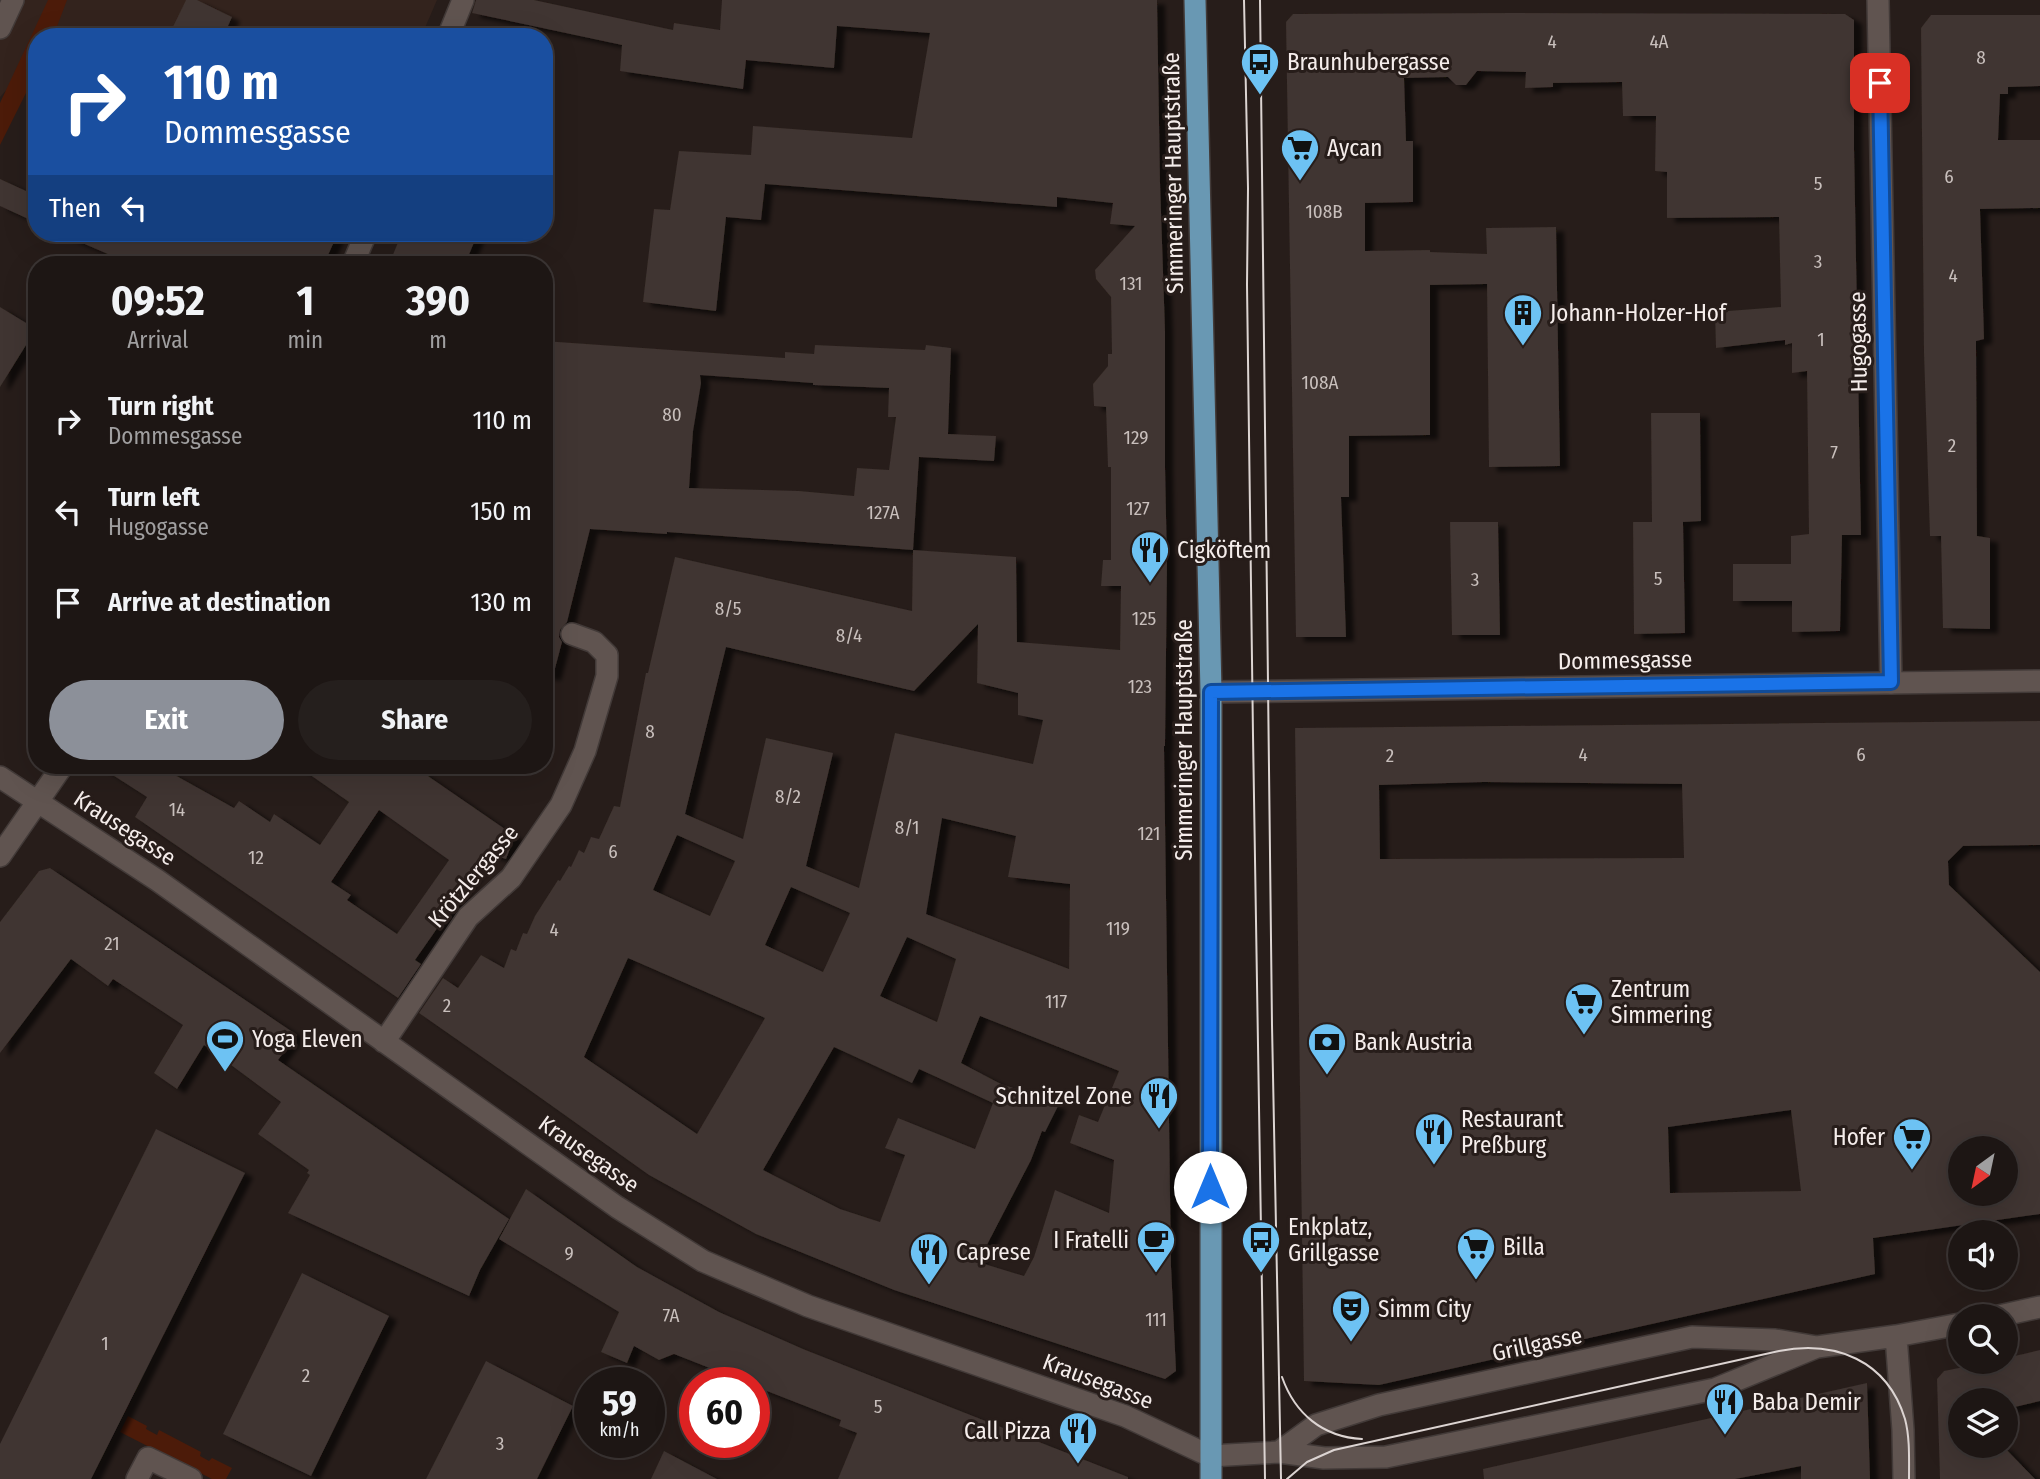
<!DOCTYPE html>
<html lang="en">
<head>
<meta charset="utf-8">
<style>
  body { margin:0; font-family:"Fira Sans Condensed",sans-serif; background:#251f1d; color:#f1f3f6; height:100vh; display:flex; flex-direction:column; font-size:26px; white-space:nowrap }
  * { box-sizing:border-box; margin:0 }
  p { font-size:23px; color:#a09fa0 }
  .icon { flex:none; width:38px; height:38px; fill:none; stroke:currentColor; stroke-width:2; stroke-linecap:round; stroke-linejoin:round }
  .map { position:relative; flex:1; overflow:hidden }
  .side { position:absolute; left:28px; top:256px; width:525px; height:518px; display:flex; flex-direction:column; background:#1d1614; border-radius:28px; box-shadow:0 7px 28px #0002,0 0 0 2px #3b3534 }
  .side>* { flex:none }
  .banner { position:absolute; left:28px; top:28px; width:525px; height:214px; border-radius:28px; box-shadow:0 7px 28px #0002,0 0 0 2px #3b3534; background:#1a4fa0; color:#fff; overflow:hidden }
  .needle { width:46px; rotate:213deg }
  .buttons { position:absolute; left:1948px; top:1136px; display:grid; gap:14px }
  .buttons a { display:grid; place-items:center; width:70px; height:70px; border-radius:50%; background:#1d1614; box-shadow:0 7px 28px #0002,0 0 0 2px #3b3534; font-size:35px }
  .speed { position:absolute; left:574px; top:1367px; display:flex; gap:14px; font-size:35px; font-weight:700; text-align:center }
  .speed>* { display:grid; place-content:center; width:91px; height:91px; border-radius:50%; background:#1d1614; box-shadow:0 7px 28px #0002,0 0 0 2px #3b3534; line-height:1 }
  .speed small { font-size:18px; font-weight:400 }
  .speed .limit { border:10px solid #d22; background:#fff; color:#111 }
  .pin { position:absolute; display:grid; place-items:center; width:60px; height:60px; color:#fff; margin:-30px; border-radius:14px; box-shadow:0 4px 10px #0006 }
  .me { position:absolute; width:77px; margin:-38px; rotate:0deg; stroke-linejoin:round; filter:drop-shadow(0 0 5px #0008) }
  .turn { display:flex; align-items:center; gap:24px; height:147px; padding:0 21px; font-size:32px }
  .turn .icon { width:91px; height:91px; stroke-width:2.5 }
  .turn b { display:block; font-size:49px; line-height:60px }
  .then { display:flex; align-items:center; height:66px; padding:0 21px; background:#0003; gap:14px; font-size:26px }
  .eta { display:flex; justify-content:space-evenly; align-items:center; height:119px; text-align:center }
  .eta b { font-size:42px; font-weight:700; line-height:49px }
  .button { display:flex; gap:14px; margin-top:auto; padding:14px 21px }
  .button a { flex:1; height:80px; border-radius:42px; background:#8c9099; color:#fff; font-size:28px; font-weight:700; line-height:80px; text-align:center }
  .button a+a { background:#251f1d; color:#f1f3f6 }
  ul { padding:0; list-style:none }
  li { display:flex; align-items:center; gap:21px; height:91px; padding:0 21px }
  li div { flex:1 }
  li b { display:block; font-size:26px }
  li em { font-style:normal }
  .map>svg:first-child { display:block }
</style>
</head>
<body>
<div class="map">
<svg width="2040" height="1479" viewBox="0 0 2040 1479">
  <defs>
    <filter id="shadow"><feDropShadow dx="8" dy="4.5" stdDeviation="2" flood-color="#0009"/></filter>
  </defs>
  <rect width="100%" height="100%" fill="#271d1a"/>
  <path fill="#33231d" d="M0,0H437L421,37H37V57L0,97Z"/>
  <path fill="#4c1b09" d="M48,0H67L53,37H37V71L0,145V103Z
    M128,1416L147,1426L146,1429L157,1435L159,1430L201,1452L200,1456L209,1461L212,1458L232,1468L226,1479H212L120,1432Z"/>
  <path fill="#3f3430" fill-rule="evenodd" filter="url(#shadow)" d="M186,0H197L232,17L223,37H168Z
    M476,0H534L673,30L674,23L720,30L722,0H1157L1160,182L1165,331V466L1167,564L1165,746H1164L1171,1266L1176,1371L1165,1379L894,1290L756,1234L649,1175L531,1091L419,1013L443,978L458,988L481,955L504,968L511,949L516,951L523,933L527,934L535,916L558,880L560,881L569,866L571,867L579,850L584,853L591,837L599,839L614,806L620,807L646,673H648L675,557L912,611L913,550L1016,557L1017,642L1120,650L1121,586H1101L1103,560H1111V467H1108L1106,407L1094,406L1093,384L1108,366V354H1112L1111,297L1096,279L1095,270L1135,226L1110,224L1113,203L1057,197V207L765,184L761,220L726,217L716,311L643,302L654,209L670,210L679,151L751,155L753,126L912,138L930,33L837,26L834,68L746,60L743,89L620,71L622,45L472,13ZM978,624L977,683L1018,693V715L1043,720L1033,764L895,733L859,888L806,866L833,753L766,738L743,839L685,814L726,647L914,691ZM942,818L1016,836L1008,877L1070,884L1069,969L926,914ZM677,835L735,861L710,916L653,890ZM791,887L850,913L823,972L765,945ZM907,937L956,959L937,1022L880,996ZM628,958L765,1018L697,1134L584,1057ZM980,1016L1119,1071L1098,1122L1079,1115L1070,1143L1114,1160L1109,1213L1055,1190L1034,1257L1024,1276L978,1262L1031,1160L1042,1131L1045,1132L1058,1106L1026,1092L1001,1084L961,1063ZM834,1047L912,1083L919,1069L993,1103L975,1149L898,1118L885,1148L905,1155L880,1222L840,1209L763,1170Z
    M1506,13L1845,14L1854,20V147L1861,535H1842L1840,631L1792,632V601H1733V564H1791V536L1809,534L1807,371L1792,373V343L1785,345V340L1716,348L1715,312L1781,307L1779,217L1667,218V172L1655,171L1656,116H1623L1622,82L1553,83V87L1525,88L1526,72L1477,71L1466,85H1456L1448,77L1404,78L1406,141H1413V202L1365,203V251L1430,250V252L1487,254L1486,228L1556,227L1560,466L1489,467L1487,284L1430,285V435L1349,436V497H1341L1346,637H1296L1286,22L1293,14Z
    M1931,15H2040V86L2008,87V94H2000L1998,140H2040V208L1980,209L1984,339L1976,341L1977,536L1990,538V629L1943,628L1941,536H1930L1924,353L1921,28Z
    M0,179L37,196V223L0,206Z
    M59,233H338L324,264H131Z
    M402,233H478L465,264H389Z
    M0,307L36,329L0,387Z
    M544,341L785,358V352L814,354L815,345L925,350L926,345L951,348L948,434L996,436L994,461L919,457L913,550L667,532V534L590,529L567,622L560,630L559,637L562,642L553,676L544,675ZM700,375L813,383V385L889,388L888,417H896L889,470L857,468L854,496L799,491L689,488L693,431L701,383Z
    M1651,413H1700L1701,521L1683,522L1685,633L1634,634L1633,522H1652Z
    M1450,522H1498L1500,635H1452Z
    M2040,721V845L1963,846L1948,861L1949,885L2040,972V1214L1873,1238L1875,1274L1379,1385L1304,1381L1295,728ZM1484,782L1682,784L1684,858L1380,859L1379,785ZM1791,1110L1801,1191L1670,1193L1668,1127ZM1960,1148H2006V1194H1960Z
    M97,765H157L234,808L239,801L270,822L274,814L320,845L349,802L296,765H412L515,836L506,859L489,854L415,960L421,964L398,998L135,817L147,797ZM379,810L449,860L397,934L347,900L351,895L331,882Z
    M50,868L297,1035L278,1060L509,1219L480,1270L469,1296L288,1213L310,1175L307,1173L309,1170L258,1134L281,1102L204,1045L177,1089L154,1073L183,1025L113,979L108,986L71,959L0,1053V922L39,871Z
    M156,1129L245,1173L91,1479H0V1444Z
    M526,1189L637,1267L719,1312L803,1349L1128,1477V1479H838L857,1433L839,1426L841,1420L754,1386V1382H745L674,1354L659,1360L634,1346L627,1363L601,1352L619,1312L499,1239Z
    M302,1273L389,1316L311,1476L223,1434Z
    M2040,1350V1401L2006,1409V1400H1960V1446H2003L2035,1479H1940L1937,1379L1944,1371L1988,1362H2006V1358Z
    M486,1361L573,1406L537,1479H426Z
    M1867,1383L1870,1479H1801V1466L1735,1479H1484L1483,1469Z
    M664,1451L717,1479H651Z"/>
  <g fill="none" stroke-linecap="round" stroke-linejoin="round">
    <g stroke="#423a38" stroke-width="24">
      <path id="street" d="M1878,0L1891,683
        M0,28L13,0
        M448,37L463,0
        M353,264L366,233
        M0,777L157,880L617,1207L703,1261L808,1306L1125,1416L1210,1456
        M0,856L63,765
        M384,1042L468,917L511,878L561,805L585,751L607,676V655L594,642L572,634
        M137,1479L148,1458L191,1479"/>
    </g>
    <g stroke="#423a38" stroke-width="24">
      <path id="secondary" d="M1211,692L2040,681
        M1999,1316L2040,1307
        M1896,1336L1903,1430L1904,1479
        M1279,1452L1316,1425L1379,1405L1692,1337L1775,1340L1817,1347
        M1210,1456L1279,1452L1324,1458L1386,1457L1715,1389L1817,1347L1896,1336L1960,1324"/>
    </g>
    <g stroke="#423a38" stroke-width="24">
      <path id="primary" d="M1195,0L1211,692V1479"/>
    </g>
    <use href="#street" stroke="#605450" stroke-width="21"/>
    <use href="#secondary" stroke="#605450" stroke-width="21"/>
    <use href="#primary" stroke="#6998b3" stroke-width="21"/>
    <path stroke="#dcd4d2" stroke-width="2" d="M1244,0L1248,188L1247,285L1253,735L1265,1479
      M1260,0L1272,1025L1281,1479
      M1282,1377C1295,1414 1323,1437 1362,1439
      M1287,1479L1307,1462L1334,1450L1779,1351C1835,1340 1887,1360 1905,1419C1910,1438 1909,1459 1909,1479"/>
  </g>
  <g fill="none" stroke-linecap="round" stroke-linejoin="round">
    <g stroke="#114b97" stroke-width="18">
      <path id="route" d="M1210,1187L1211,692L1891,682L1880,83"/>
    </g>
    <use href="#route" stroke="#1a73e8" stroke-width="12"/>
  </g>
  <defs>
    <g id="bus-pin" transform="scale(2.0125)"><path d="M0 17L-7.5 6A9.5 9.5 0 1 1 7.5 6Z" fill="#6dc2f3" stroke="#271d1a"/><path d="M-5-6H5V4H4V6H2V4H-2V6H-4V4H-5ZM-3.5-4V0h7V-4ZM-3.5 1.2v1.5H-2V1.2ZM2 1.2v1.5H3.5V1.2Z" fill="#111"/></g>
    <g id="supermarket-pin" transform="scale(2.0125)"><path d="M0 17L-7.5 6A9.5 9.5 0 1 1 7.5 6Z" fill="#6dc2f3" stroke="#271d1a"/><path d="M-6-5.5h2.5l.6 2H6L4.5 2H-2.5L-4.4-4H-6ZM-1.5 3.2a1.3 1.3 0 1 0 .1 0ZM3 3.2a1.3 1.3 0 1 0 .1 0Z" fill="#111"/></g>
    <g id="building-pin" transform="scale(2.0125)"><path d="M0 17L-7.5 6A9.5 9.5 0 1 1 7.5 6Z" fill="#6dc2f3" stroke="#271d1a"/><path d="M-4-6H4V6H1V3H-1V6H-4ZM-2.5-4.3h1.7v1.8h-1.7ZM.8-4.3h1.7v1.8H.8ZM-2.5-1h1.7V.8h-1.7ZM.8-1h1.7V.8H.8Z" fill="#111"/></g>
    <g id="restaurant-pin" transform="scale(2.0125)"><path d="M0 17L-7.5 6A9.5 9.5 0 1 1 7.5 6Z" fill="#6dc2f3" stroke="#271d1a"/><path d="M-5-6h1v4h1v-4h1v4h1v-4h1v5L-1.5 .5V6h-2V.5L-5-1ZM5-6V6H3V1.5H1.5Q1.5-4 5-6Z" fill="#111"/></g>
    <g id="stadium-pin" transform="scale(2.0125)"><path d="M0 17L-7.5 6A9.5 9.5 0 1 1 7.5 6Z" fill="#6dc2f3" stroke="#271d1a"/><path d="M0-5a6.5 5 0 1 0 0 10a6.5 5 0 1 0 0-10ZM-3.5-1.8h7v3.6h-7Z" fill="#111"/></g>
    <g id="bank-pin" transform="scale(2.0125)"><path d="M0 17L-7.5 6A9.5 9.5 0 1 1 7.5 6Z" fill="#6dc2f3" stroke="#271d1a"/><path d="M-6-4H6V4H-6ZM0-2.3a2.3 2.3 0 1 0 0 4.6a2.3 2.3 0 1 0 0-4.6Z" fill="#111"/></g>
    <g id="cafe-pin" transform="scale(2.0125)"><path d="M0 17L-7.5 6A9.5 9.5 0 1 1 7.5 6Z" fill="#6dc2f3" stroke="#271d1a"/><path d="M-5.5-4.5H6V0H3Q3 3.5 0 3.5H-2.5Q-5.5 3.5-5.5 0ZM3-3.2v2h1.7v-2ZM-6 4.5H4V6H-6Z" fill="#111"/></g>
    <g id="theatre-pin" transform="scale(2.0125)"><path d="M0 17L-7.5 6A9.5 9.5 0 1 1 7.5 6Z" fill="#6dc2f3" stroke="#271d1a"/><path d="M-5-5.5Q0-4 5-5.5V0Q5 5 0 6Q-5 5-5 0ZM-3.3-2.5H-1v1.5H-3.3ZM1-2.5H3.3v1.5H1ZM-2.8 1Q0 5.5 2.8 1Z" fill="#111"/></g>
  </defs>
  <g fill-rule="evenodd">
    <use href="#bus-pin" x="1260" y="62"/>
    <use href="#supermarket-pin" x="1300" y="148"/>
    <use href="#building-pin" x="1523" y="313"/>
    <use href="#restaurant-pin" x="1150" y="550"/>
    <use href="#supermarket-pin" x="1584" y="1002"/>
    <use href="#stadium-pin" x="225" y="1039"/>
    <use href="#bank-pin" x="1327" y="1042"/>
    <use href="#restaurant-pin" x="1159" y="1096"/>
    <use href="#restaurant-pin" x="1434" y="1132"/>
    <use href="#supermarket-pin" x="1912" y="1137"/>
    <use href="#cafe-pin" x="1156" y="1240"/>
    <use href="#bus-pin" x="1261" y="1240"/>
    <use href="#supermarket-pin" x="1476" y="1247"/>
    <use href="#restaurant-pin" x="929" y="1252"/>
    <use href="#theatre-pin" x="1351" y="1309"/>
    <use href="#restaurant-pin" x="1725" y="1402"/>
    <use href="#restaurant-pin" x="1078" y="1431"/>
  </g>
  <g text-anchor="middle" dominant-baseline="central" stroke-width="6" stroke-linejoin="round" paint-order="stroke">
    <g font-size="19" fill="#c8bfbc">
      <text x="1552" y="41">4</text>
      <text x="1659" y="41">4A</text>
      <text x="1981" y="57">8</text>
      <text x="1949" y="176">6</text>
      <text x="1818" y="183">5</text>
      <text x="1324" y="211">108B</text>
      <text x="1818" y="261">3</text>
      <text x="1953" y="275">4</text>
      <text x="1131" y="283">131</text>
      <text x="1821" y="339">1</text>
      <text x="1320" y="382">108A</text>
      <text x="672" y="414">80</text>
      <text x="1136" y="437">129</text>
      <text x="1952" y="445">2</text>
      <text x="1834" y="452">7</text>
      <text x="1138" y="508">127</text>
      <text x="883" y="512">127A</text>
      <text x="1658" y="578">5</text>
      <text x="1475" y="579">3</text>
      <text x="728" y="608">8/5</text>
      <text x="1144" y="618">125</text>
      <text x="849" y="635">8/4</text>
      <text x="1140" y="686">123</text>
      <text x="650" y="731">8</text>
      <text x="1583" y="754">4</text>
      <text x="1861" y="754">6</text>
      <text x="1390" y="755">2</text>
      <text x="788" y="796">8/2</text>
      <text x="177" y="809">14</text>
      <text x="907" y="827">8/1</text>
      <text x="1149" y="833">121</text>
      <text x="613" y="851">6</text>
      <text x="256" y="857">12</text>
      <text x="1118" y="928">119</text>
      <text x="554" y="929">4</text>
      <text x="112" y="943">21</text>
      <text x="1056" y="1001">117</text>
      <text x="447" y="1005">2</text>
      <text x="569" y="1253">9</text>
      <text x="671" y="1315">7A</text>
      <text x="1156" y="1319">111</text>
      <text x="105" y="1343">1</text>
      <text x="306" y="1375">2</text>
      <text x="878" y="1406">5</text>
      <text x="500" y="1443">3</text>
    </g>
    <g font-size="23" fill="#f5edeb" stroke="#271d1a" text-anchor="start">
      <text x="1287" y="62">Braunhubergasse</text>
      <text x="1327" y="148">Aycan</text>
      <text x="1550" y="313">Johann-Holzer-Hof</text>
      <text x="1177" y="550">Cigköftem</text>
      <text x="1611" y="989">Zentrum<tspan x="1611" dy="26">Simmering</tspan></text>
      <text x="252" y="1039">Yoga Eleven</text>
      <text x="1354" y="1042">Bank Austria</text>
      <text x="1132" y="1096" text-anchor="end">Schnitzel Zone</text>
      <text x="1461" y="1119">Restaurant<tspan x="1461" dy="26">Preßburg</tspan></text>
      <text x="1885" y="1137" text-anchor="end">Hofer</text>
      <text x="1288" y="1227">Enkplatz,<tspan x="1288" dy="26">Grillgasse</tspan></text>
      <text x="1129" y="1240" text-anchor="end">I Fratelli</text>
      <text x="1503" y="1247">Billa</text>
      <text x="956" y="1252">Caprese</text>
      <text x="1378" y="1309">Simm City</text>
      <text x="1752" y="1402">Baba Demir</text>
      <text x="1051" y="1431" text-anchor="end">Call Pizza</text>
    </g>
    <g font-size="23" fill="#f5edeb" stroke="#271d1a">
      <text transform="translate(1173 173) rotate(-91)">Simmeringer Hauptstraße</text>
      <text transform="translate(1858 342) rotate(-91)">Hugogasse</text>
      <text transform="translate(1625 660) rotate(-1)">Dommesgasse</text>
      <text transform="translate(1184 740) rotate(-90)">Simmeringer Hauptstraße</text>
      <text transform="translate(125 828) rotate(33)">Krausegasse</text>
      <text transform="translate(473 876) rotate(-50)">Krötzlergasse</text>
      <text transform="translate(589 1154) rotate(35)">Krausegasse</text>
      <text transform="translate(1537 1344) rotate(-12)">Grillgasse</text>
      <text transform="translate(1098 1381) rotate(21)">Krausegasse</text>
    </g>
  </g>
</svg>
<div class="buttons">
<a><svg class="needle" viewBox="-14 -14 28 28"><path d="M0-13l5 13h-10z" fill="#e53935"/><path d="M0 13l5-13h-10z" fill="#a09fa0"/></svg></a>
<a><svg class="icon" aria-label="sound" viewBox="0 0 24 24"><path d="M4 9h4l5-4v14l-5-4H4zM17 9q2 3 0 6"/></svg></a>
<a><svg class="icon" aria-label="search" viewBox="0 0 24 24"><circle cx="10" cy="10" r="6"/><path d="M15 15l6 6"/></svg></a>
<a><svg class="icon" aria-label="layers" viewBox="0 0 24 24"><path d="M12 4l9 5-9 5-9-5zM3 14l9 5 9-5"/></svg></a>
</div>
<div class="speed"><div>59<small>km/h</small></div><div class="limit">60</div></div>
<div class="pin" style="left:1880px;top:83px;background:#d93025"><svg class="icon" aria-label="arrive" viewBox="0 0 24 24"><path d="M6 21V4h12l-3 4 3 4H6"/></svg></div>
<svg class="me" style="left:1210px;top:1187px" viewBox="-20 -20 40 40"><circle r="19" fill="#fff"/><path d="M0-13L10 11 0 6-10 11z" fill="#1a73e8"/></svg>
<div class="banner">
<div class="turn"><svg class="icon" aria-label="right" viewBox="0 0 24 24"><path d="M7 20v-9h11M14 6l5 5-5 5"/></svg><div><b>110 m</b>Dommesgasse</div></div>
<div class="then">Then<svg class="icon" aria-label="left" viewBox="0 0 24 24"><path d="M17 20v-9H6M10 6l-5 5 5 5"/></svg></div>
</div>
<section class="side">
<div class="eta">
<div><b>09:52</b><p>Arrival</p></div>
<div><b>1</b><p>min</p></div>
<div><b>390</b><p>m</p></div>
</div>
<ul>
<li><svg class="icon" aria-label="right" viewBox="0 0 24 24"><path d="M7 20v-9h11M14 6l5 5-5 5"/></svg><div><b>Turn right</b><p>Dommesgasse</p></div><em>110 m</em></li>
<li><svg class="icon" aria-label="left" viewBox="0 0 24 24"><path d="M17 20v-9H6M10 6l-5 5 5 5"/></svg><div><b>Turn left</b><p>Hugogasse</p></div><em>150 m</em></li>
<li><svg class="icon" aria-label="arrive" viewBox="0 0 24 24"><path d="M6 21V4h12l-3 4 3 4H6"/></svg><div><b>Arrive at destination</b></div><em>130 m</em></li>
</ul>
<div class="button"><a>Exit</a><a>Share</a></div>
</section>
</div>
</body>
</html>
